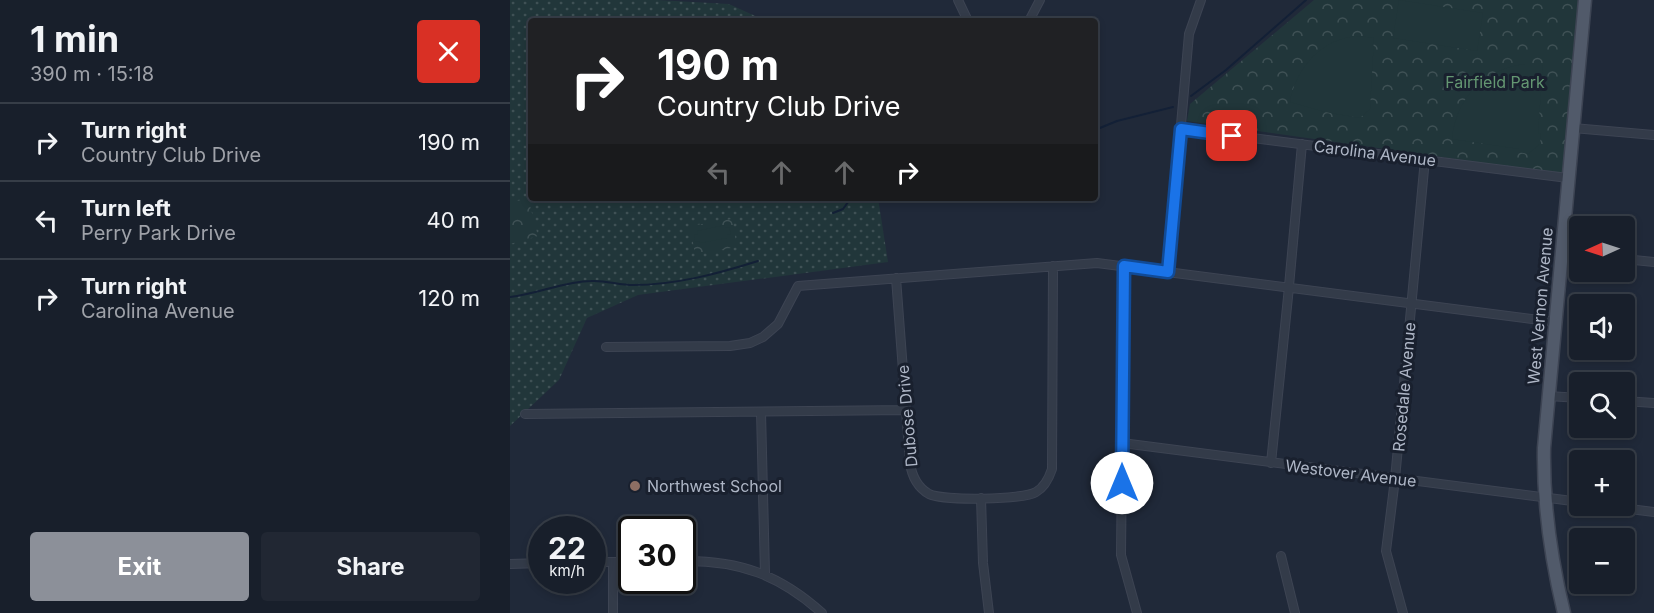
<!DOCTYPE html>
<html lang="en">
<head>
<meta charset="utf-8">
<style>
  body { margin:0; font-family:Inter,sans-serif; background:#212733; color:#f1f3f6; height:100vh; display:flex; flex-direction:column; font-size:22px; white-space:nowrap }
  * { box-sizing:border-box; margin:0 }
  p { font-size:20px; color:#9fa2a9 }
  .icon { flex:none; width:33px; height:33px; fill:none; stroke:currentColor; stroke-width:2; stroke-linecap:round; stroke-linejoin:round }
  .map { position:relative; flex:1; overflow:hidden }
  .side { display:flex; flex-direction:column; background:#181f2b; width:510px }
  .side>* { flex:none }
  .hud { position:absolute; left:18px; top:18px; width:570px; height:183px; border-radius:6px; box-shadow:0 3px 9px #0003,0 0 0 2px #363d47; background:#202124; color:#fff; overflow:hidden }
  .needle { width:39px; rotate:267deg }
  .buttons { position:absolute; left:1059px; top:216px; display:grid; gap:12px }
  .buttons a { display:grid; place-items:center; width:66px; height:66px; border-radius:6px; background:#181f2b; box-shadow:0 3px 9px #0003,0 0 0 2px #363d47; font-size:30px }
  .speed { position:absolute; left:18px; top:516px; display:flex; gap:12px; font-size:30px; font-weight:700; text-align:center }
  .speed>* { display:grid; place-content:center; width:78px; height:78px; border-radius:50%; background:#181f2b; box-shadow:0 3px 9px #0003,0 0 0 2px #363d47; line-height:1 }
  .speed small { font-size:15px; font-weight:400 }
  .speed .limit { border:3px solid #111; border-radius:9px; background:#fff; color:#111 }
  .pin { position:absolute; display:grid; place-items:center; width:51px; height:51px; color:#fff; margin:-26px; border-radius:12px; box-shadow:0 3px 9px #0006 }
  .me { position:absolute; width:66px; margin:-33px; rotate:0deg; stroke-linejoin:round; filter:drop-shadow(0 0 4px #0008) }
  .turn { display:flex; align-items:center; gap:21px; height:126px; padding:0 30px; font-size:27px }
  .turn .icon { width:78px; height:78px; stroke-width:2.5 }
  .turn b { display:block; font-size:42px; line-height:51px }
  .lanes { display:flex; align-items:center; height:57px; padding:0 30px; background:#0003; justify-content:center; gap:30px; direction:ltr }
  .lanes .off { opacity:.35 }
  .round { display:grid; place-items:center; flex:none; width:63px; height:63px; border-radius:6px; background:#212733 }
  .overview { display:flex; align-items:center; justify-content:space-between; height:102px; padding:0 30px }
  h1 { font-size:36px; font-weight:700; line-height:45px }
  .button { display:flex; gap:12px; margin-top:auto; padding:12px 30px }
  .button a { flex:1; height:69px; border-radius:6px; background:#8c9099; color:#fff; font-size:24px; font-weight:700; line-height:69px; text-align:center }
  .button a+a { background:#212733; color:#f1f3f6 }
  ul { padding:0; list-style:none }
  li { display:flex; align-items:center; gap:18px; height:78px; padding:0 30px; border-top:2px solid #363d47 }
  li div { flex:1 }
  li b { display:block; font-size:22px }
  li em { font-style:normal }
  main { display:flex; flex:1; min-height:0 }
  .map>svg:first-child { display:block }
</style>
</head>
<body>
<main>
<section class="side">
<div class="overview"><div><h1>1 min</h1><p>390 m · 15:18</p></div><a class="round" style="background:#d93025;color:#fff"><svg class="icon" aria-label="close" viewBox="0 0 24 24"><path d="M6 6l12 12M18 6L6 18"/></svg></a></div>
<ul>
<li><svg class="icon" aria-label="right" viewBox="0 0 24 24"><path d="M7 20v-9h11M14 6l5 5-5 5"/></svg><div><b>Turn right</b><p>Country Club Drive</p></div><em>190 m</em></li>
<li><svg class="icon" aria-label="left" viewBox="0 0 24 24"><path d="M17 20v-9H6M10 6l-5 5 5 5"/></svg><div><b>Turn left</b><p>Perry Park Drive</p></div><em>40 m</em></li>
<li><svg class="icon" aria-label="right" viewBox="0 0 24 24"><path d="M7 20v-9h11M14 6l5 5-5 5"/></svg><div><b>Turn right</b><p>Carolina Avenue</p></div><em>120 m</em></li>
</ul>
<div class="button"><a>Exit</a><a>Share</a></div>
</section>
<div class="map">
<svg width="1144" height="613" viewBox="0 0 1144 613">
  <defs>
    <pattern id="grass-dots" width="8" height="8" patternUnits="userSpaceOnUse" patternTransform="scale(1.5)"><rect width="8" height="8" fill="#21363a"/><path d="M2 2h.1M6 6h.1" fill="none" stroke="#3f5155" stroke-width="1.8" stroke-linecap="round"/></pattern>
    <pattern id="forest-crowns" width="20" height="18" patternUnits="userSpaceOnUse" patternTransform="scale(1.5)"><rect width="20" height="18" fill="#21363a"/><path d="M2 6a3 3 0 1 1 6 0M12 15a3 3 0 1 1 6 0" fill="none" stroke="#3f5155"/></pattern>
  </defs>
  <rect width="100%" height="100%" fill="#202939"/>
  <path fill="url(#grass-dots)" d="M0,0H147L219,4L256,21H21V198H368L378,262L128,295L77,318L49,380L0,426Z"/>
  <path fill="url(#forest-crowns)" d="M804,0H1077L1059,175L677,121L680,104Z
    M18,198L28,236L0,244V203Z
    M222,219L227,247L185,254L180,226Z"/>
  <path fill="#21363a" d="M889,0L973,13L967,51L883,38Z
    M849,36L864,38L860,109L850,118L815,112L780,102C785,69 813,37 849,36Z
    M1016,64H1033L1028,133L1031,134L1030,144L1018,154L1009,152V149L942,139C946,98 974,68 1016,64Z
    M215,225V228L219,227L221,234L217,235V238L190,243L189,241L185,242L184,235L188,234L187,231Z"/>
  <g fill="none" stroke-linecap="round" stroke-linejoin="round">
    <path stroke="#132036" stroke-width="2" d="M681,96L716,70L796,0
      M585,130L607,121L663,107
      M323,213L333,209L341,198
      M0,297C28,294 55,281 81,281C95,280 109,285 123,285C165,285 207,274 248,261"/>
    <g stroke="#3d4453" stroke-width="10">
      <path id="minor" d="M448,0L458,21
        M519,21L530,0
        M1063,128L1144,135
        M671,129L1058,178
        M1051,254L1070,256
        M1114,259L1144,262
        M614,266L611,555L627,613
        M658,272L679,34L691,0
        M386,278L400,463C402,477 407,487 419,494C433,501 513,500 526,492C535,487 539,478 542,469L543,266
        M96,347L220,346L240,343L253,337L268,324L288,286L587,263L1045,322
        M1038,396L1070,398
        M1114,401L1144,403
        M251,412L255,574
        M15,414L396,410
        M612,443L1070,502
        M761,463L778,297L792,144
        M471,498L473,563L479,613
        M1096,506L1144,512
        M771,556L785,613
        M172,561C229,560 270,575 312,613
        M82,562H122
        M103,562V613
        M0,564L32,563
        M893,613L876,551L885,479L915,159"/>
    </g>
    <g stroke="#3d4453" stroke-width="15">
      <path id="primary" d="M1054,613C1041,559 1033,504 1034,448L1075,0"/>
    </g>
    <use href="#minor" stroke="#333b49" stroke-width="8"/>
    <use href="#primary" stroke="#515a6a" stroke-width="12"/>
  </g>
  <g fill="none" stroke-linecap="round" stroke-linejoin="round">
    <g stroke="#114b97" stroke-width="15">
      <path id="route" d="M612,483L614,266L658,272L671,129L722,136"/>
    </g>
    <use href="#route" stroke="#1a73e8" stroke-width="10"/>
  </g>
  <circle fill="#8d6e63" stroke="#19202e" stroke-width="2" cx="125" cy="486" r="6"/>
  <g text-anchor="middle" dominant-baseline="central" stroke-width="6" stroke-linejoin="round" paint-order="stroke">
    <g font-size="16" fill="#649772" stroke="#19202e">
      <text x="985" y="82">Fairfield Park</text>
    </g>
    <g font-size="16" fill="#aeb6c6" stroke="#19202e">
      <text transform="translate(865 153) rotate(7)">Carolina Avenue</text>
      <text transform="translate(1030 306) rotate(-85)">West Vernon Avenue</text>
      <text transform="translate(894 387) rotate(-85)">Rosedale Avenue</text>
      <text transform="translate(397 416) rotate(-95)">Dubose Drive</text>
      <text transform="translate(841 473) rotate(7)">Westover Avenue</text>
    </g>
    <g font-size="16" fill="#aeb6c6" stroke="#19202e" text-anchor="start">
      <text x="137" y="486">Northwest School</text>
    </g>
  </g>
</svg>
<div class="buttons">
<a><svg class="needle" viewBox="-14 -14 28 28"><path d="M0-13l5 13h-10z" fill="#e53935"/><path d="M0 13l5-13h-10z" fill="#9fa2a9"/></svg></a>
<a><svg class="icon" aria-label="sound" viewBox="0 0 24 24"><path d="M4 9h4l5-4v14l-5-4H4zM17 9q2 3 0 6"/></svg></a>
<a><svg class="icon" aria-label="search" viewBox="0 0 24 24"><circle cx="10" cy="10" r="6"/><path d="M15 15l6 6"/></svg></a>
<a>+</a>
<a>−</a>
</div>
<div class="speed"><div>22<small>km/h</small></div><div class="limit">30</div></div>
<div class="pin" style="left:722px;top:136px;background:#d93025"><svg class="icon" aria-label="arrive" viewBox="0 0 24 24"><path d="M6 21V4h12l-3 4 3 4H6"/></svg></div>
<svg class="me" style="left:612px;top:483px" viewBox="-20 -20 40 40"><circle r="19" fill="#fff"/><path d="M0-13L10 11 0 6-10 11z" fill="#1a73e8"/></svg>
<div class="hud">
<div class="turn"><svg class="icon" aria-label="right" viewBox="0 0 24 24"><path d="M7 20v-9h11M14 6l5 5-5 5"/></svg><div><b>190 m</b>Country Club Drive</div></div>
<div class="lanes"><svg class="icon off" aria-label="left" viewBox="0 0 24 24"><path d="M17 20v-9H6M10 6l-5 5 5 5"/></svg><svg class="icon off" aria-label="ahead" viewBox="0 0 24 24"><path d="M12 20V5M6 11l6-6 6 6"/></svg><svg class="icon off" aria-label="ahead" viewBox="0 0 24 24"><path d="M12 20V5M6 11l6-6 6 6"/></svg><svg class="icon" aria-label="right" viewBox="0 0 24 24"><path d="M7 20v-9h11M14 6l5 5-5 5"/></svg></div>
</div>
</div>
</main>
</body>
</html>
